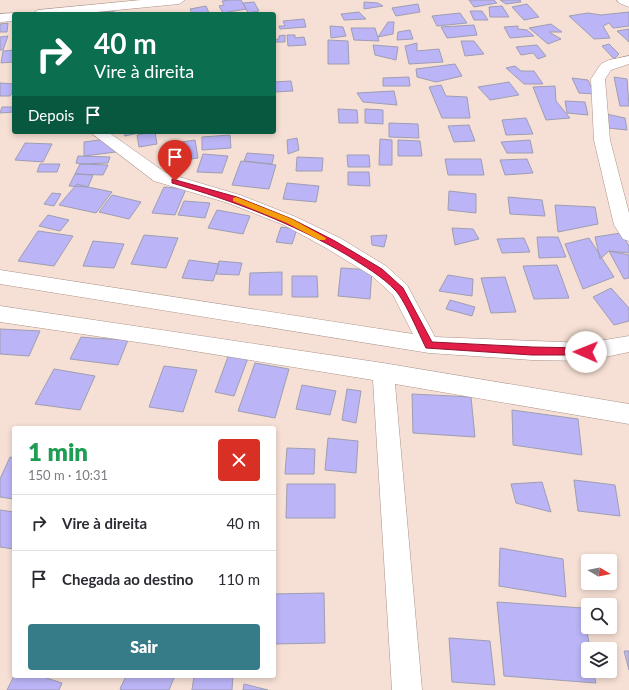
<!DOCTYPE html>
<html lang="pt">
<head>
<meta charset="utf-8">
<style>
  body { margin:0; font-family:Lato,sans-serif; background:#f7f7f7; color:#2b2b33; height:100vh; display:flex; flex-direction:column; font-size:15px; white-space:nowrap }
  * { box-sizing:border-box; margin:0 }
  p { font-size:13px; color:#7c7c81 }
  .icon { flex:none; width:22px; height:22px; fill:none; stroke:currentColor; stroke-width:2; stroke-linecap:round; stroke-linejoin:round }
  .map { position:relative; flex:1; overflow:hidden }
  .side { position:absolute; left:12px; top:426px; width:264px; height:252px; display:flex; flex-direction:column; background:#fff; border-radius:4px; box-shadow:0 2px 6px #0003 }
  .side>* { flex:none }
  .hud { position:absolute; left:12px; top:12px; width:264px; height:122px; border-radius:4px; box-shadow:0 2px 6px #0003; background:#0b6e4f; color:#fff; overflow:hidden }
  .needle { width:26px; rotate:100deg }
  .tools { position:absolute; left:581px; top:554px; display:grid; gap:8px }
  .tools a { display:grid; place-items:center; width:36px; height:36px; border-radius:4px; background:#fff; box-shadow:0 2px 6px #0003; font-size:20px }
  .pin { position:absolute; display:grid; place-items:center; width:34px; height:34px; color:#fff; margin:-41px -17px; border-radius:50% 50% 50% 0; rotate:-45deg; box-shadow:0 0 4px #0007 }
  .pin .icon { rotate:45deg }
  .me { position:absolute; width:44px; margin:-22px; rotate:271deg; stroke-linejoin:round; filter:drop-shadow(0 0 3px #0008) }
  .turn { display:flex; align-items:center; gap:14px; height:84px; padding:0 16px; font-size:18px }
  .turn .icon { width:52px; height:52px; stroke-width:2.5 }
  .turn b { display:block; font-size:28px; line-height:34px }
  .then { display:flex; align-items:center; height:38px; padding:0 16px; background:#0003; gap:8px; font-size:15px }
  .round { display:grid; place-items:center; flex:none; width:42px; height:42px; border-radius:4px; background:#f7f7f7 }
  .overview { display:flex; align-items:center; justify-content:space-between; height:68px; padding:0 16px }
  h1 { font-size:24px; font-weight:800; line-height:30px; color:#1e9e55 }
  .primary-button { display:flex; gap:8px; margin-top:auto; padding:8px 16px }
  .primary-button a { flex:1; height:46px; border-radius:4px; background:#367c88; color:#fff; font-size:16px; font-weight:800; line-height:46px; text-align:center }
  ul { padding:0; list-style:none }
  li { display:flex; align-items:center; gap:12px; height:56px; padding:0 16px; border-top:1px solid #e1e1e2 }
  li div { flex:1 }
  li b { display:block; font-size:15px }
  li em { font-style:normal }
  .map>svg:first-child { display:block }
</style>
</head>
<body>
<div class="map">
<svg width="629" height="690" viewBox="0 0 629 690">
  <rect width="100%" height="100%" fill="#f6dfd4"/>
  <path fill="#bbb4f6" stroke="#9f9eb2" d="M229,0H241L246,9L223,13L219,6L224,5L222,1Z
    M469,0H494L497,3L474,7Z
    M500,0H520L521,2L506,4Z
    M254,2L259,11L248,13L243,3Z
    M364,2L378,3L383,6L364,9Z
    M418,4L420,12L396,16L392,8Z
    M527,4L539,17L524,20L512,7Z
    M206,6L209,13L192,14L190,9Z
    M502,6L509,17H490L489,7Z
    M114,11V14H95V12Z
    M470,11H482L488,20H474Z
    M359,12L366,19L344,20L341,14Z
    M629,12V26L613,28L609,23L603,26L610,38L594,39L569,16L588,13L601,15Z
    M460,13L467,23L437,26L432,16Z
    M304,19L306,27L280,29L279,26H285L283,21Z
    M388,22H394L393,34L378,37Z
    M8,23L7,32H0V24Z
    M551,24L562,32H549L561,39L548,44L529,28Z
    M474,25L477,35L447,38L441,27Z
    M330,26L343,27L346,36L331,38Z
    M518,26V29L527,30L534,36L510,38L504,27Z
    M351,28H375L379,41L354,40Z
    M629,29V42L617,31Z
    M410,30L413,39L397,40L398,32Z
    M285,35V42H274V40L279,39V36Z
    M287,35H295V38L304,37L306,45L288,46Z
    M8,36L3,50H0V37Z
    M328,40L348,41L349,64H328Z
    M461,41H474L484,54L465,56Z
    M417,43V51L439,49L443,62L409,64L405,46Z
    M609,44L619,54L614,59L602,46Z
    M373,45L398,47L396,60L375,55Z
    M537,45L546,56L538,59L533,53L521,55L516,47Z
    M14,50V62L1,63L3,51Z
    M455,64L462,76L436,82L417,77L416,69Z
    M515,66L521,71H534L543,84H524L506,68Z
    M409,77L410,86H383V78Z
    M614,77L627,79L629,106H620Z
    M572,78L588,80L594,94L579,93Z
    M291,81L293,91L274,92V82Z
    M509,82L519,95L490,100L478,87Z
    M0,83L14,84V90L10,96H0Z
    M441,85L446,96L467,97L470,118H442L429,87Z
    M555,86L556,101L570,118L546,120L533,87Z
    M394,91L397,105L363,102L357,93Z
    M565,101L585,102L588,115L567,113Z
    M2,107H14V112L0,113Z
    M338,109L357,110L358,123H339Z
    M365,109L383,110V124L365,123Z
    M606,114L625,118L627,130L608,128Z
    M526,118L533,134L506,135L502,120Z
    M389,123L418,124L419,138L389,137Z
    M469,125L475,141L454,142L448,126Z
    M123,132H143L125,136Z
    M155,132L157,144L139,147L137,135Z
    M230,135L231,148L202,150V137Z
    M115,138L116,152L84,156V142Z
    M297,138L299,150L288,154L287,140Z
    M380,139L392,140V165H379Z
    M195,140L198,158L185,160L182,142Z
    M398,140L420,141L422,156H398Z
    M530,140L533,153H507L501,142Z
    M25,143L52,144L43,162L15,160Z
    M247,153L274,155L272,164L244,161Z
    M203,154L228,156L222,173L197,172Z
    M347,155H369L370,167H348Z
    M78,156L110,157L108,163L80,164L76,163Z
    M297,157L323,158L322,171H296Z
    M445,159H481L484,175H448Z
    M527,159L533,173L505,175L500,160Z
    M241,161L276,165L269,189L232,185Z
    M40,164H60L57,172H37Z
    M80,164L108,165L103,175L75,174Z
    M348,172H369L370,186L348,185Z
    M75,174L93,175L88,187L69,186Z
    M287,183L319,186L316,202L283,199Z
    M77,184L88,187L112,192L96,213L59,205Z
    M164,187L186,189L175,215L152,213Z
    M449,191L476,194V213L448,210Z
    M52,193L61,194L54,206L44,204Z
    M112,195L141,202L129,219L99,212Z
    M508,197L542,200L545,216L510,214Z
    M184,201L210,203L205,218L178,215Z
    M555,205L595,207L598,224L558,232Z
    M217,210L250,216L243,234L208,228Z
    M48,215L69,220L60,231L39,226Z
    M281,227L297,229L292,244L276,242Z
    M452,228L473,229L479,239L455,245Z
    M38,231L73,236L54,266L18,261Z
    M621,233L629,246V253L609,251L600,259L595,237Z
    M144,235L178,238L166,268L131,264Z
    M387,235L384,247L372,245L371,236Z
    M537,237H558L566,257L539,258Z
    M524,238L530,252L502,253L497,239Z
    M589,238L614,277L583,289L565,244Z
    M93,241L124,244L114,268L83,266Z
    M609,251L629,255V278L624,279Z
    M189,260L219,264L213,281L182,278Z
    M219,261L242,263L239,275L216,274Z
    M557,265L569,298L534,299L523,266Z
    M341,268L372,270L370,299L338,296Z
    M282,272V295H249L250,273Z
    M448,275L473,279L472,296L439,291Z
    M292,276H317L318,297H292Z
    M505,277L516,312L491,313L481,278Z
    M611,288L629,308V321L614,325L593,297Z
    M450,300L475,307L472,316L446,309Z
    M0,329L40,331L29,356L0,354Z
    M81,337L92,338L128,340L118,365L70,359Z
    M229,354L248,358L234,396L215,392Z
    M255,363L289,369L275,418L238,411Z
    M164,366L197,370L183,412L149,407Z
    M54,369L95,376L80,410L35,404Z
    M302,385L336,391L330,415L296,409Z
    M347,389L361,391L356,423L342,420Z
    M412,394L471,397L475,437L413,433Z
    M512,410L578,419L582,455L513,445Z
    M328,438L358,441L356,473L325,470Z
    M287,448L315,449L314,474H285Z
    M10,457L14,458V499L0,497V479Z
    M574,480L615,485L620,516L578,511Z
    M542,482L551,512L516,503L511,484Z
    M287,484H335V518H286Z
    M0,510L14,512V549L0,547Z
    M500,548L563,559L566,597L499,586Z
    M324,593L325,643L274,644V594Z
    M497,602L583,608L590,649H588V671H593L596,683L504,676Z
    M449,638L490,641L495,685L452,682Z
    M624,651H629V670Z
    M14,676H40L62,683L59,690H7Z
    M126,676H170L174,678L169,690H123L120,689Z
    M194,676H233L232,690H192Z
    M244,684L268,690H243Z"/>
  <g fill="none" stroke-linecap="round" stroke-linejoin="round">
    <g stroke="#aa948a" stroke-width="1">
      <path id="street" d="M141,0H185L179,4L76,14H32L38,10Z
        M617,0H629V7L619,3Z
        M14,13L17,14H14V21L0,22V14Z
        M629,56V64L611,70L605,79L610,140L629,213V241L623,239L614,225L594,140L591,79L601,64L609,60Z
        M90,132H108L166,173L240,195L296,217L340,238L386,266L407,285L435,337L586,343L629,336V352L586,361L532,360L429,353L0,284V270L413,334L393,295L372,276L326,248L284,225L228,203L154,181Z
        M0,306L383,363L629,404V424L395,384L422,690H392L373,380L157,345L0,322Z"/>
    </g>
    <use href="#street" fill="#fff" fill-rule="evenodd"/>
  </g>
  <path fill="#e11d48" stroke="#92132f" d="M172,179L237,197L292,219L335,241L382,269L403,288L432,342L532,347L586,348L591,352L586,355H532L426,348C419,334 405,301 396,291C382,276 364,266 347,255C292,223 234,201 172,183Z"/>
  <path fill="#f59e0b" d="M236,197L292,219L326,238L325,240H319L287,223L233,201V198Z"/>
</svg>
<div class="tools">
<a><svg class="needle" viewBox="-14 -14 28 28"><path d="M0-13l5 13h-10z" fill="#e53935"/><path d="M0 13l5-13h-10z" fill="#7c7c81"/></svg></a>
<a><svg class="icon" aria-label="search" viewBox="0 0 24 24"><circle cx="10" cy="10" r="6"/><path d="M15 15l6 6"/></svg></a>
<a><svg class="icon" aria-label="layers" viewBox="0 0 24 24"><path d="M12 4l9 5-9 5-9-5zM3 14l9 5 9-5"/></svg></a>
</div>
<div class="pin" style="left:175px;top:181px;background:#d93025"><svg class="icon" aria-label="arrive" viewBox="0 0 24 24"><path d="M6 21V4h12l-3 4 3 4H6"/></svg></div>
<svg class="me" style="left:586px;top:352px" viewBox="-20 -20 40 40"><circle r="19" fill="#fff"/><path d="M0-13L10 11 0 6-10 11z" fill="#e11d48"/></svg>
<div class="hud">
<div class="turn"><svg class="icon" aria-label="right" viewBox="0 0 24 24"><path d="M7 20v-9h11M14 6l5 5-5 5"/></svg><div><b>40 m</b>Vire à direita</div></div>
<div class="then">Depois<svg class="icon" aria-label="arrive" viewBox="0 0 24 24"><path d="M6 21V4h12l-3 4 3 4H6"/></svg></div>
</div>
<section class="side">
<div class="overview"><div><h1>1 min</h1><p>150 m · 10:31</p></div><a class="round" style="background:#d93025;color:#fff"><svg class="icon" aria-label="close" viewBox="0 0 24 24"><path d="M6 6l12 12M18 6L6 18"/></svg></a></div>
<ul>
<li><svg class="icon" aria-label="right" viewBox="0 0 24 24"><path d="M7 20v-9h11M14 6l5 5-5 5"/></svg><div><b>Vire à direita</b></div><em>40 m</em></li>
<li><svg class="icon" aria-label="arrive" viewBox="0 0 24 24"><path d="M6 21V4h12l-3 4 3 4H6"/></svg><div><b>Chegada ao destino</b></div><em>110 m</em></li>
</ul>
<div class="primary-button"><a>Sair</a></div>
</section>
</div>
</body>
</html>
